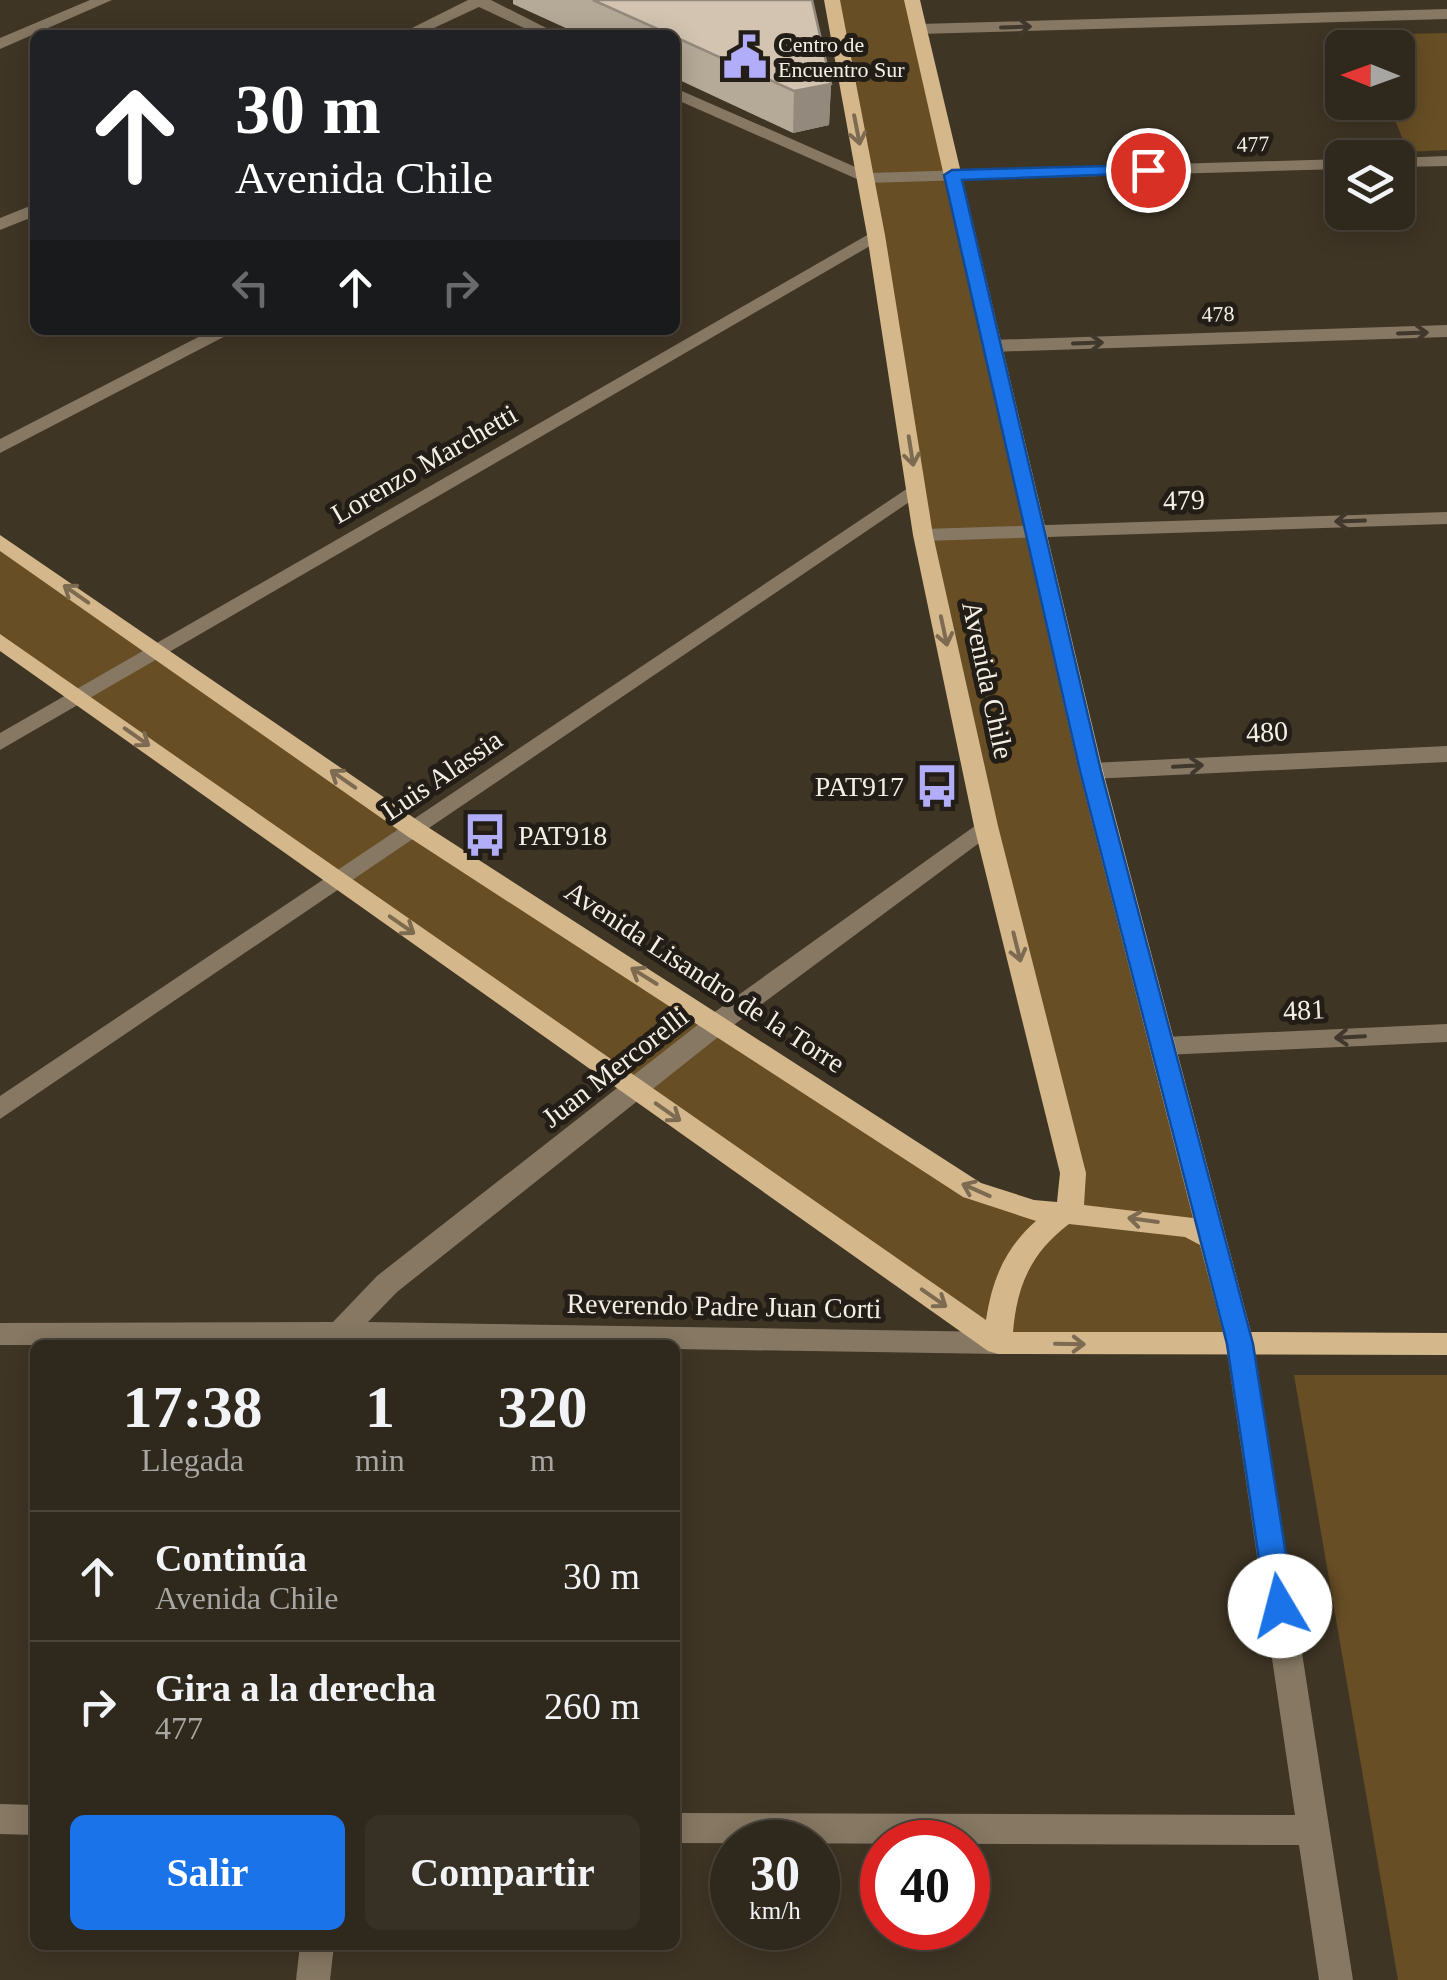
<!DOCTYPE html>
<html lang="es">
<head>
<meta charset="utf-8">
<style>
  body { margin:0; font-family:"Times New Roman",serif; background:#373025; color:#f1f3f6; height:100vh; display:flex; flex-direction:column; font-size:38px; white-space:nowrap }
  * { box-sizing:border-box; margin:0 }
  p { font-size:32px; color:#a7a6a3 }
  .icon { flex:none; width:55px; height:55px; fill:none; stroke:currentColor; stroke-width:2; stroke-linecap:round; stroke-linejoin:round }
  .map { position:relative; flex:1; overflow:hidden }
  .details { position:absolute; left:30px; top:1340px; width:650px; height:610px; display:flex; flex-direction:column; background:#2f281c; border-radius:15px; box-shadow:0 5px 25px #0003,0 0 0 2px #4a443b }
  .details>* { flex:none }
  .banner { position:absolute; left:30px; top:30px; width:650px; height:305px; border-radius:15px; box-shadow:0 5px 25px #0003,0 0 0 2px #4a443b; background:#202124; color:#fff; overflow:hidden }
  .needle { width:65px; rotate:271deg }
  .controls { position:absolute; left:1325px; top:30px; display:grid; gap:20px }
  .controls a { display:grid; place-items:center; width:90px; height:90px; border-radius:15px; background:#2f281c; box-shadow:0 5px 25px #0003,0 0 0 2px #4a443b; font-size:50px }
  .speed { position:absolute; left:710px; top:1820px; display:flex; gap:20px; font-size:50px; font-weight:700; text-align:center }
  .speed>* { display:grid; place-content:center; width:130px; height:130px; border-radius:50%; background:#2f281c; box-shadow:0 5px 25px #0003,0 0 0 2px #4a443b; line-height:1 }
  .speed small { font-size:25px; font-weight:400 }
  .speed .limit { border:15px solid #d22; background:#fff; color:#111 }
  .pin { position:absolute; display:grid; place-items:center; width:85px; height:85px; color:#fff; margin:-42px; border:5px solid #fff; border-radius:50%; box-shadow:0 2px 10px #0007 }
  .me { position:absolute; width:110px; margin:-55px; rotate:352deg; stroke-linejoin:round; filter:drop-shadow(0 0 8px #0008) }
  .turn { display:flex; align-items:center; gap:35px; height:210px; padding:0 40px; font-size:45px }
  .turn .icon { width:130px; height:130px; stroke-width:2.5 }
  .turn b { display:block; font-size:70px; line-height:85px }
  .lanes { display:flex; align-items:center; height:95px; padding:0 40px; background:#0003; justify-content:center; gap:50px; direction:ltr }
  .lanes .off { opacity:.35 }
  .eta { display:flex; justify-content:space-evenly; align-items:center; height:170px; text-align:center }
  .eta b { font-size:60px; font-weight:600; line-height:70px }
  .action { display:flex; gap:20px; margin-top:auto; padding:20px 40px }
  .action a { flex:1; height:115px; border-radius:15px; background:#1a73e8; color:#fff; font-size:40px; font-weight:600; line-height:115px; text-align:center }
  .action a+a { background:#373025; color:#f1f3f6 }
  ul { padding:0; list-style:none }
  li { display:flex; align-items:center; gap:30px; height:130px; padding:0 40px; border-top:2px solid #4a443b }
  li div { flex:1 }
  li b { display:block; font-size:38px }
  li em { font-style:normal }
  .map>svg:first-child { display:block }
</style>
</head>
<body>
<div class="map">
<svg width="1447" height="1980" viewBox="0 0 1447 1980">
  <rect width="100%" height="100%" fill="#3f3525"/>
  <path fill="#674e25" d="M832,0H912L1240,1345L998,1343L0,641V541L415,830L971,1190L1069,1210L986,826Z
    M1447,33V150L1408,152L1388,103L1398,102V48L1370,47L1365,35Z
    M1294,1375H1447V1980H1398Z"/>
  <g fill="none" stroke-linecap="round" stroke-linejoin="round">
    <path fill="#867863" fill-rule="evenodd" d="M90,0H112L0,49V38Z
      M468,0H491L560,35H539L479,7L419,35H398Z
      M1447,9V19L919,34L911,29L919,24Z
      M675,88L869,173L1342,159V169L866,183L675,99Z
      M1447,156V166L1398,167L1395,158Z
      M35,204V216L0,230V218Z
      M876,230L885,235L882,239L0,750V733Z
      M1447,325V337L991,352L981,346L991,340Z
      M212,330H237L0,453V439Z
      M917,482L924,484V492L0,1119V1096Z
      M1447,512V524L923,541L913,535L923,529Z
      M1447,746V762L1091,779L1079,771L1091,763Z
      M986,818L994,820L998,826L994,832L727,1030L397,1292L368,1322L998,1332L1008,1335L1012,1343L1008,1351L998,1354L675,1349V1345H0V1323L333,1322L377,1276L709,1016Z
      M1447,1024V1042L1164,1055L1151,1046L1164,1037Z
      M1240,1334L1250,1337L1254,1345L1353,1980H1319L1299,1845L675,1843V1813L1295,1815L1226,1345L1230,1337Z
      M0,1804L35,1805V1835L0,1834Z
      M300,1945H334L330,1980H296Z"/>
    <path fill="#d5b78c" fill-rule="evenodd" d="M824,0H840L885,235L933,535L998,826L1086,1173L1084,1205L1193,1218L1079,771L904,0H920L1103,771L1251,1332L1447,1333V1355L998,1354L988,1351L0,651V634L986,1320C992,1280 1005,1248 1036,1221L963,1197L407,836L0,551V535L423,824L981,1183L1034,1200L1057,1202L1060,1173L974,826L913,535L867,235ZM1069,1224L1185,1237L1200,1245L1223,1332H1013C1017,1285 1031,1253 1069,1224Z"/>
  </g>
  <path fill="#b5a998" d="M513,0H812L831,84L829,125L793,133L675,78V35H581L513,4Z"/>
  <path fill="#93897c" d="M831,84L829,125L793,133L794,91Z"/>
  <path fill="#d2c4b1" stroke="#93897c" stroke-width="2.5" d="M593,0H812L831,84L794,91L675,37V35H671Z"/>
  <defs><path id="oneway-shaft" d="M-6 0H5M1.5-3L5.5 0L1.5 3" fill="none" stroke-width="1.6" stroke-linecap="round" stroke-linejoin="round" transform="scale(2.5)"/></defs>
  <g stroke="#40382d">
    <use href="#oneway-shaft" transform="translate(1016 27) rotate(-2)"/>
    <use href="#oneway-shaft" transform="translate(1413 333) rotate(-2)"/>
    <use href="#oneway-shaft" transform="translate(1088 343) rotate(-2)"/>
    <use href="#oneway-shaft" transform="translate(1350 521) rotate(178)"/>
    <use href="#oneway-shaft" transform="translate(1188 766) rotate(-3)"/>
    <use href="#oneway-shaft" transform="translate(1350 1037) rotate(177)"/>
  </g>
  <g stroke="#7c6a51">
    <use href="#oneway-shaft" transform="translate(857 130) rotate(79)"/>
    <use href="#oneway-shaft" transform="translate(911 451) rotate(81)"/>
    <use href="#oneway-shaft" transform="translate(76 594) rotate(-145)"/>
    <use href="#oneway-shaft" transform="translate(944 631) rotate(78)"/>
    <use href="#oneway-shaft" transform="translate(137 737) rotate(35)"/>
    <use href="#oneway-shaft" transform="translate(343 779) rotate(-145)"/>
    <use href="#oneway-shaft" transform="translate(402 925) rotate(35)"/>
    <use href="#oneway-shaft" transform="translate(1017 947) rotate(76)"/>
    <use href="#oneway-shaft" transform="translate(644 976) rotate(-148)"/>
    <use href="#oneway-shaft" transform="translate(668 1112) rotate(35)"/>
    <use href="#oneway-shaft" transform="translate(976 1190) rotate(-156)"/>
    <use href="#oneway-shaft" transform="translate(1143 1220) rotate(-172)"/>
    <use href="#oneway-shaft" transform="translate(934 1298) rotate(35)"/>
    <use href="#oneway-shaft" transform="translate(1070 1344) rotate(1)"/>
  </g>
  <path fill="#1a73e8" stroke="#114b97" stroke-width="2.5" d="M1148,165L1153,166V173L962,180L1101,771L1253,1344L1294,1606L1290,1614L1280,1618L1270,1614L1266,1606L1227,1344L1080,771L944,175L952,170Z"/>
  <defs>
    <g id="civic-bare" transform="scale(3.45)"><path d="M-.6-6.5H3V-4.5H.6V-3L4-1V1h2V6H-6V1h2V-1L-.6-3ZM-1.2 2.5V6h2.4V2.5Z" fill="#b2adf9" stroke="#221d16" stroke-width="2.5" paint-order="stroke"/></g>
    <g id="bus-bare" transform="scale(3.45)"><path d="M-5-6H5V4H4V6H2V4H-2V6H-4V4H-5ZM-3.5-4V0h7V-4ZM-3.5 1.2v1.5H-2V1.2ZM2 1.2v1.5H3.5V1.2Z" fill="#b2adf9" stroke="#221d16" stroke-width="2.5" paint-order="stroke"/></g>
  </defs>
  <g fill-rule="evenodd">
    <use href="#civic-bare" x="745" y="57"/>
    <use href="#bus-bare" x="937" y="786"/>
    <use href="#bus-bare" x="485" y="835"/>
  </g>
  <g text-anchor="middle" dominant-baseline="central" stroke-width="10" stroke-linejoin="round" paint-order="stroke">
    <g font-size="22" fill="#f5eee4" stroke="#221d16" text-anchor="start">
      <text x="778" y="44">Centro de<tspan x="778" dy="25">Encuentro Sur</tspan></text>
    </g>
    <g font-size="22" fill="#f5eee4" stroke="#221d16">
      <text transform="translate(1253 144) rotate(-2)">477</text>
      <text transform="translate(1218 314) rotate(-2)">478</text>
    </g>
    <g font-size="28" fill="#f5eee4" stroke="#221d16">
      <text transform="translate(424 464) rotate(-30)">Lorenzo Marchetti</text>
      <text transform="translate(1184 500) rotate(-2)">479</text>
      <text transform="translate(988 680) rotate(78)">Avenida Chile</text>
      <text transform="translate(1267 732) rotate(-3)">480</text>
      <text transform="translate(442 775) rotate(-34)">Luis Alassia</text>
      <text transform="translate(705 977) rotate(33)">Avenida Lisandro de la Torre</text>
      <text transform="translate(1304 1010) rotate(-3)">481</text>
      <text transform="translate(615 1067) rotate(-38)">Juan Mercorelli</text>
      <text transform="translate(724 1306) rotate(1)">Reverendo Padre Juan Corti</text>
    </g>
    <g font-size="28" fill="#f5eee4" stroke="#221d16" text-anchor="end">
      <text x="904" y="786">PAT917</text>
      <text x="518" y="835" text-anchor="start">PAT918</text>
    </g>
  </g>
</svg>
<div class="controls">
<a><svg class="needle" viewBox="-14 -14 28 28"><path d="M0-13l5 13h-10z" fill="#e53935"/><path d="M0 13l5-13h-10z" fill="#a7a6a3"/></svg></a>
<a><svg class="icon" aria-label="layers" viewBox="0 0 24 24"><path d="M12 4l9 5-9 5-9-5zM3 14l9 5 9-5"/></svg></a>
</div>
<div class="speed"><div>30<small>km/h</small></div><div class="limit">40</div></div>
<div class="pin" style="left:1148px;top:170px;background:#d93025"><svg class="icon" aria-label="arrive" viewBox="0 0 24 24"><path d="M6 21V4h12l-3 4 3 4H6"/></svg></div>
<svg class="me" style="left:1280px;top:1606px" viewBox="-20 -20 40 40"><circle r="19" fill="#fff"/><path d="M0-13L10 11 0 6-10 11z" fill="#1a73e8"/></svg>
<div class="banner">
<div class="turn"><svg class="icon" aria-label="ahead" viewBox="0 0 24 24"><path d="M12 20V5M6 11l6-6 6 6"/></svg><div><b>30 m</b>Avenida Chile</div></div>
<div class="lanes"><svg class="icon off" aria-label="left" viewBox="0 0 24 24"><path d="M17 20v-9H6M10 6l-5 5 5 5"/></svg><svg class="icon" aria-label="ahead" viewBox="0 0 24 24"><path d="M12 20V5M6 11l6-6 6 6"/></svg><svg class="icon off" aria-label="right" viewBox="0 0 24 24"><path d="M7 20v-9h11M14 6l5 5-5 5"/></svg></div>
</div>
<section class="details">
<div class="eta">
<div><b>17:38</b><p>Llegada</p></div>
<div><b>1</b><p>min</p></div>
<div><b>320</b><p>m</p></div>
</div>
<ul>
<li><svg class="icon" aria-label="ahead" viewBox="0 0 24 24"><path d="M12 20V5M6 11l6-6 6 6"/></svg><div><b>Continúa</b><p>Avenida Chile</p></div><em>30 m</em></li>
<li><svg class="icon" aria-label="right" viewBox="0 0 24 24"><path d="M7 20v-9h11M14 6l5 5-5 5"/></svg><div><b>Gira a la derecha</b><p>477</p></div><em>260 m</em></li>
</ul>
<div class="action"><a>Salir</a><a>Compartir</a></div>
</section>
</div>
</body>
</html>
